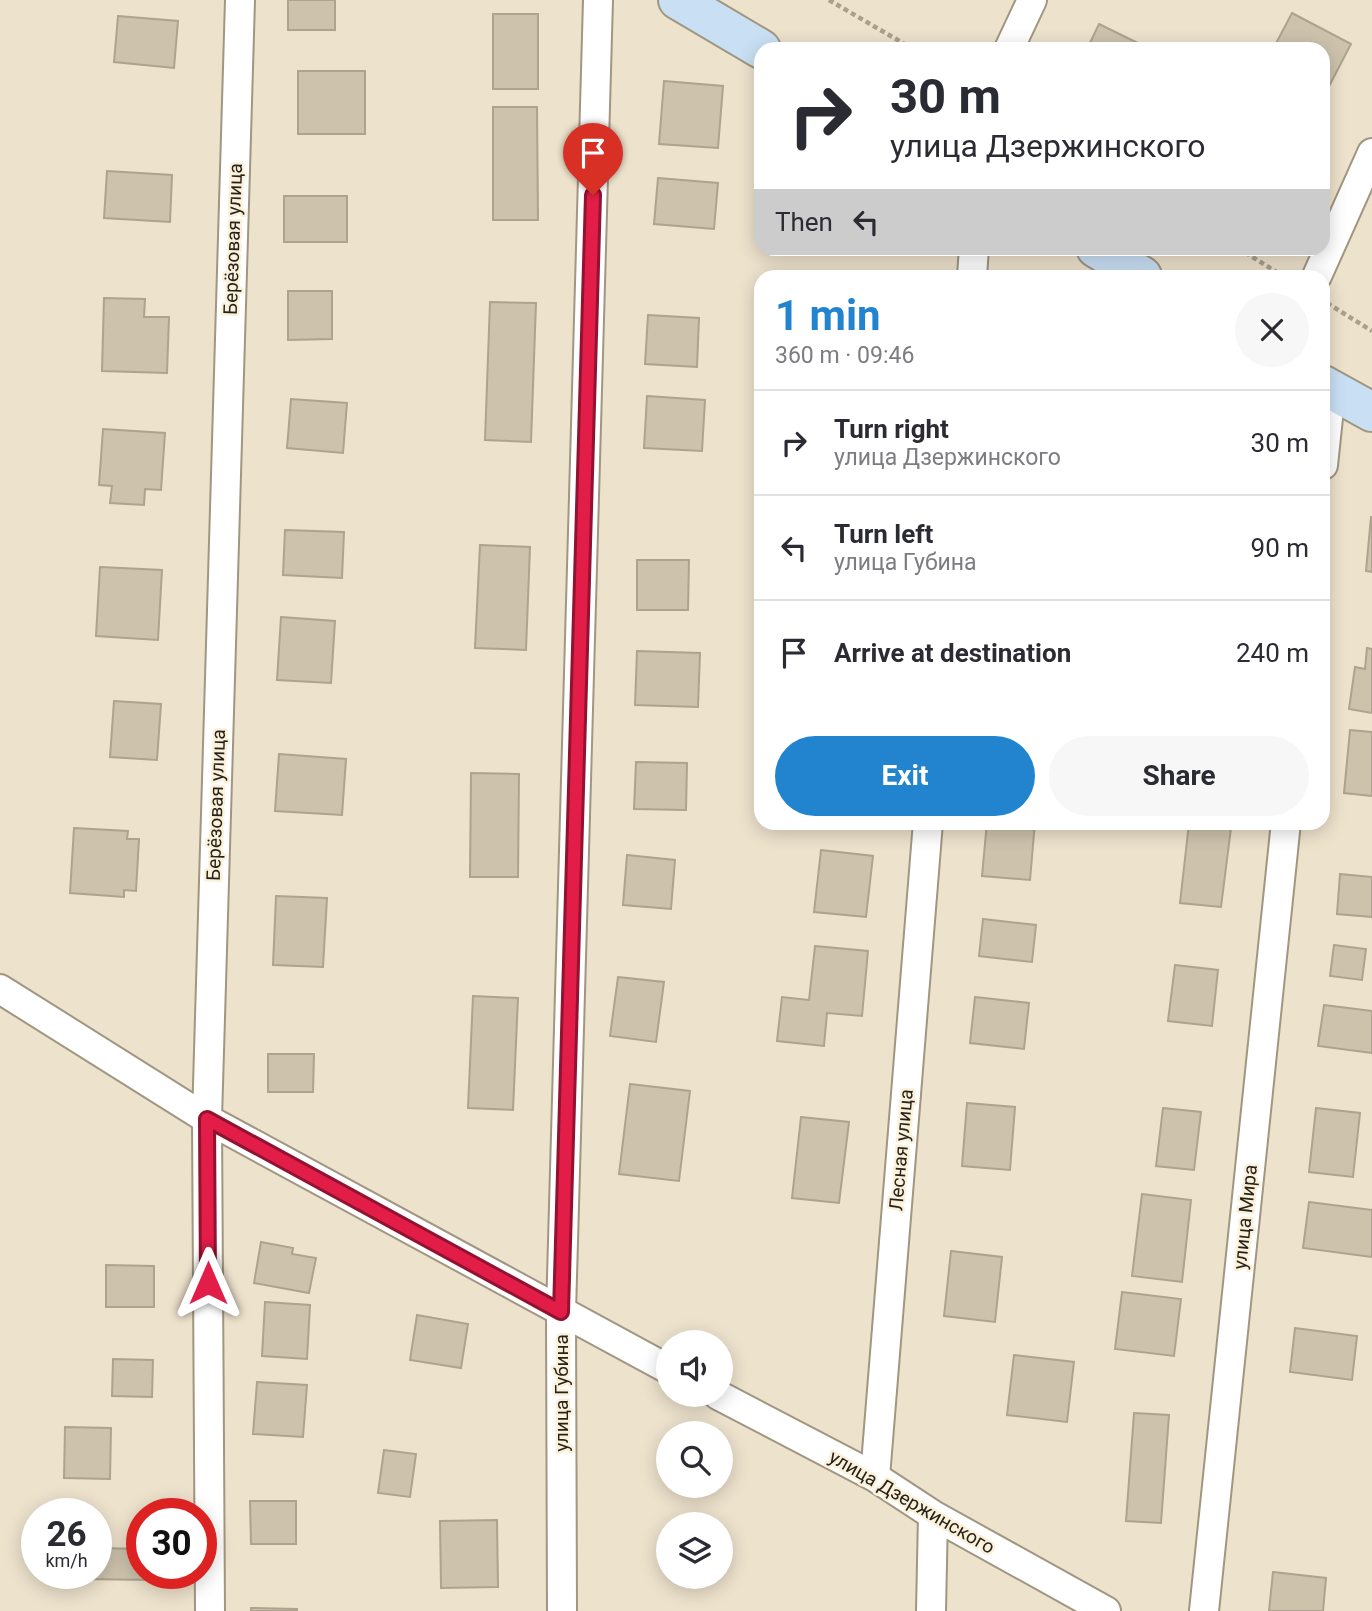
<!DOCTYPE html>
<html lang="en">
<head>
<meta charset="utf-8">
<style>
  body { margin:0; font-family:Roboto,sans-serif; background:#f7f7f7; color:#2b2b33; height:100vh; display:flex; flex-direction:column; font-size:26px; white-space:nowrap }
  * { box-sizing:border-box; margin:0 }
  p { font-size:23px; color:#7c7c81 }
  .icon { flex:none; width:38px; height:38px; fill:none; stroke:currentColor; stroke-width:2; stroke-linecap:round; stroke-linejoin:round }
  .map { position:relative; flex:1; overflow:hidden }
  .panel { position:absolute; left:754px; top:270px; width:576px; height:560px; display:flex; flex-direction:column; background:#fff; border-radius:21px; box-shadow:0 4px 18px #0003 }
  .panel>* { flex:none }
  .guide { position:absolute; left:754px; top:42px; width:576px; height:214px; border-radius:21px; box-shadow:0 4px 18px #0003; background:#fff; color:#2b2b33; overflow:hidden }
  .tools { position:absolute; left:656px; top:1330px; display:grid; gap:14px }
  .tools a { display:grid; place-items:center; width:77px; height:77px; border-radius:50%; background:#fff; box-shadow:0 4px 18px #0003; font-size:35px }
  .speed { position:absolute; left:21px; top:1498px; display:flex; gap:14px; font-size:35px; font-weight:700; text-align:center }
  .speed>* { display:grid; place-content:center; width:91px; height:91px; border-radius:50%; background:#fff; box-shadow:0 4px 18px #0003; line-height:1 }
  .speed small { font-size:18px; font-weight:400 }
  .speed .limit { border:10px solid #d22; background:#fff; color:#111 }
  .pin { position:absolute; display:grid; place-items:center; width:60px; height:60px; color:#fff; margin:-72px -30px; border-radius:50% 50% 50% 0; rotate:-45deg; box-shadow:0 0 7px #0007 }
  .pin .icon { rotate:45deg }
  .me { position:absolute; width:77px; margin:-38px; rotate:0deg; stroke-linejoin:round; filter:drop-shadow(0 0 5px #0008) }
  .turn { display:flex; align-items:center; gap:24px; height:147px; padding:0 21px; font-size:32px }
  .turn .icon { width:91px; height:91px; stroke-width:2.5 }
  .turn b { display:block; font-size:49px; line-height:60px }
  .then { display:flex; align-items:center; height:66px; padding:0 21px; background:#0003; gap:14px; font-size:26px }
  .round { display:grid; place-items:center; flex:none; width:74px; height:74px; border-radius:37px; background:#f7f7f7 }
  .summary { display:flex; align-items:center; justify-content:space-between; height:119px; padding:0 21px }
  h1 { font-size:42px; font-weight:700; line-height:52px; color:#2284cf }
  .primary-button { display:flex; gap:14px; margin-top:auto; padding:14px 21px }
  .primary-button a { flex:1; height:80px; border-radius:42px; background:#2284cf; color:#fff; font-size:28px; font-weight:700; line-height:80px; text-align:center }
  .primary-button a+a { background:#f7f7f7; color:#2b2b33 }
  ul { padding:0; list-style:none }
  li { display:flex; align-items:center; gap:21px; height:105px; padding:0 21px; border-top:2px solid #e1e1e2 }
  li div { flex:1 }
  li b { display:block; font-size:26px }
  li em { font-style:normal }
  .map>svg:first-child { display:block }
</style>
</head>
<body>
<div class="map">
<svg width="1372" height="1611" viewBox="0 0 1372 1611">
  <rect width="100%" height="100%" fill="#ede2cc"/>
  <path fill="#cdc3ad" stroke="#ada38e" stroke-width="2" d="M288,0H335V30H288Z
    M1292,13L1351,44L1323,98V49H1273Z
    M493,14H538V89H493Z
    M118,16L178,21L174,68L114,62Z
    M1099,24L1150,49H1087Z
    M298,71H365V134H298Z
    M664,81L723,86L718,148L659,144Z
    M493,107H537L538,220H493Z
    M107,171L172,175L170,222L104,218Z
    M658,178L718,183L714,229L654,224Z
    M284,196H347V242H284Z
    M288,291H332V339L288,340Z
    M104,298L145,299L144,317H169L167,373L102,371Z
    M490,302L536,303L531,442L485,440Z
    M648,315L699,318L697,367L645,364Z
    M647,396L705,400L702,451L644,448Z
    M291,399L347,403L343,453L287,448Z
    M103,429L165,433L161,490L145,489L144,505L110,503L112,486L99,485Z
    M1371,517H1372V572L1366,571Z
    M285,530L344,532L342,578L283,575Z
    M480,545L530,547L526,650L475,648Z
    M637,560H689L688,610H637Z
    M100,567L162,570L158,640L96,636Z
    M281,617L335,621L331,683L277,680Z
    M1367,648L1372,649V713L1349,709L1355,667L1365,669Z
    M637,651L700,653L698,707L635,705Z
    M114,701L161,704L157,760L110,757Z
    M1350,730L1372,732V796L1344,793Z
    M279,754L346,759L342,815L275,811Z
    M636,762L687,763L686,810L634,809Z
    M471,773L519,774L518,877H470Z
    M987,822H1035L1030,880L982,876Z
    M1189,823L1231,828L1221,907L1180,903Z
    M74,828L128,831L127,839H139L136,891L124,890V897L70,893Z
    M821,850L873,856L866,917L814,912Z
    M627,855L675,860L671,909L623,905Z
    M1340,874L1372,877V917L1337,914Z
    M276,896L327,898L323,967L273,965Z
    M983,919L1036,925L1032,962L979,956Z
    M1334,945L1366,949L1362,980L1330,976Z
    M815,946L868,951L862,1016L827,1013L824,1046L777,1041L782,997L809,1000Z
    M1175,965L1218,970L1212,1026L1168,1021Z
    M618,977L664,982L656,1042L610,1036Z
    M473,996L518,998L513,1110L468,1108Z
    M975,997L1029,1003L1024,1049L970,1043Z
    M1324,1005L1372,1011V1053L1318,1046Z
    M268,1054H314L313,1092H268Z
    M630,1084L690,1091L679,1181L619,1174Z
    M967,1103L1015,1107L1010,1170L962,1166Z
    M1163,1108L1201,1112L1194,1170L1156,1166Z
    M1316,1108L1360,1113L1353,1177L1309,1172Z
    M801,1117L849,1122L839,1203L792,1198Z
    M1142,1194L1191,1200L1182,1282L1132,1276Z
    M1309,1202L1372,1210V1257L1303,1248Z
    M261,1242L293,1248L292,1254L316,1258L309,1293L254,1283Z
    M951,1251L1002,1257L995,1322L944,1316Z
    M106,1265L154,1266V1307H106Z
    M1122,1292L1181,1299L1174,1356L1115,1349Z
    M265,1302L310,1305L307,1359L262,1356Z
    M417,1315L468,1324L461,1368L410,1360Z
    M1295,1328L1357,1336L1352,1380L1290,1372Z
    M1014,1355L1074,1362L1067,1422L1007,1415Z
    M113,1359L153,1360L152,1397L112,1396Z
    M257,1382L307,1385L303,1437L253,1434Z
    M1134,1413L1169,1415L1161,1523L1126,1521Z
    M65,1427L111,1428L110,1479L64,1478Z
    M384,1450L416,1454L410,1497L378,1493Z
    M250,1501H296V1544H251Z
    M497,1520L498,1587L441,1588L440,1521Z
    M96,1548L142,1549V1573H155V1580L77,1579V1573H96Z
    M1273,1572L1326,1578L1323,1611H1269Z
    M251,1608L297,1609V1611H251Z"/>
  <g fill="none" stroke-linecap="round" stroke-linejoin="round">
    <g stroke="#a09681" stroke-width="32">
      <path id="street" d="M1009,49L1032,0
        M972,276L974,248
        M1317,276L1372,153
        M1323,465L1331,389
        M0,989L207,1119L668,1369
        M718,1395L875,1477L933,1515L1106,1611
        M875,1477L928,822
        M210,1611L207,1119L240,0
        M562,1611L561,1312L598,0
        M931,1611L933,1515
        M1204,1611L1286,822"/>
    </g>
    <g stroke="#a09681" stroke-width="42">
      <path id="secondary" d="M678,0L761,49
        M1096,248L1142,276
        M1323,385L1372,412"/>
    </g>
    <path stroke="#a9a08f" stroke-width="4.5" stroke-dasharray="5 3.5" stroke-linecap="butt" d="M829,0L913,49
      M1238,248L1283,276
      M1327,303L1372,331"/>
    <use href="#street" stroke="#fff" stroke-width="28"/>
    <use href="#secondary" stroke="#c9e0f4" stroke-width="38"/>
  </g>
  <g fill="none" stroke-linecap="round" stroke-linejoin="round">
    <g stroke="#92132f" stroke-width="18">
      <path id="route" d="M208,1283L207,1119L561,1312L593,195"/>
    </g>
    <use href="#route" stroke="#e11d48" stroke-width="12"/>
  </g>
  <g text-anchor="middle" dominant-baseline="central" stroke-width="5" stroke-linejoin="round" paint-order="stroke">
    <g font-size="19" fill="#26221a" stroke="#fbf0d9">
      <text transform="translate(233 239) rotate(-88)">Берёзовая улица</text>
      <text transform="translate(216 805) rotate(-88)">Берёзовая улица</text>
      <text transform="translate(901 1150) rotate(-85)">Лесная улица</text>
      <text transform="translate(1245 1217) rotate(-84)">улица Мира</text>
      <text transform="translate(561 1393) rotate(-90)">улица Губина</text>
      <text transform="translate(912 1502) rotate(30)">улица Дзержинского</text>
    </g>
  </g>
</svg>
<div class="tools">
<a><svg class="icon" aria-label="sound" viewBox="0 0 24 24"><path d="M4 9h4l5-4v14l-5-4H4zM17 9q2 3 0 6"/></svg></a>
<a><svg class="icon" aria-label="search" viewBox="0 0 24 24"><circle cx="10" cy="10" r="6"/><path d="M15 15l6 6"/></svg></a>
<a><svg class="icon" aria-label="layers" viewBox="0 0 24 24"><path d="M12 4l9 5-9 5-9-5zM3 14l9 5 9-5"/></svg></a>
</div>
<div class="speed"><div>26<small>km/h</small></div><div class="limit">30</div></div>
<div class="pin" style="left:593px;top:195px;background:#d93025"><svg class="icon" aria-label="arrive" viewBox="0 0 24 24"><path d="M6 21V4h12l-3 4 3 4H6"/></svg></div>
<svg class="me" style="left:208px;top:1283px" viewBox="-20 -20 40 40"><path d="M0-17L14 15 0 8-14 15z" fill="#e11d48" stroke="#fff" stroke-width="4"/></svg>
<div class="guide">
<div class="turn"><svg class="icon" aria-label="right" viewBox="0 0 24 24"><path d="M7 20v-9h11M14 6l5 5-5 5"/></svg><div><b>30 m</b>улица Дзержинского</div></div>
<div class="then">Then<svg class="icon" aria-label="left" viewBox="0 0 24 24"><path d="M17 20v-9H6M10 6l-5 5 5 5"/></svg></div>
</div>
<section class="panel">
<div class="summary"><div><h1>1 min</h1><p>360 m · 09:46</p></div><a class="round"><svg class="icon" aria-label="close" viewBox="0 0 24 24"><path d="M6 6l12 12M18 6L6 18"/></svg></a></div>
<ul>
<li><svg class="icon" aria-label="right" viewBox="0 0 24 24"><path d="M7 20v-9h11M14 6l5 5-5 5"/></svg><div><b>Turn right</b><p>улица Дзержинского</p></div><em>30 m</em></li>
<li><svg class="icon" aria-label="left" viewBox="0 0 24 24"><path d="M17 20v-9H6M10 6l-5 5 5 5"/></svg><div><b>Turn left</b><p>улица Губина</p></div><em>90 m</em></li>
<li><svg class="icon" aria-label="arrive" viewBox="0 0 24 24"><path d="M6 21V4h12l-3 4 3 4H6"/></svg><div><b>Arrive at destination</b></div><em>240 m</em></li>
</ul>
<div class="primary-button"><a>Exit</a><a>Share</a></div>
</section>
</div>
</body>
</html>
